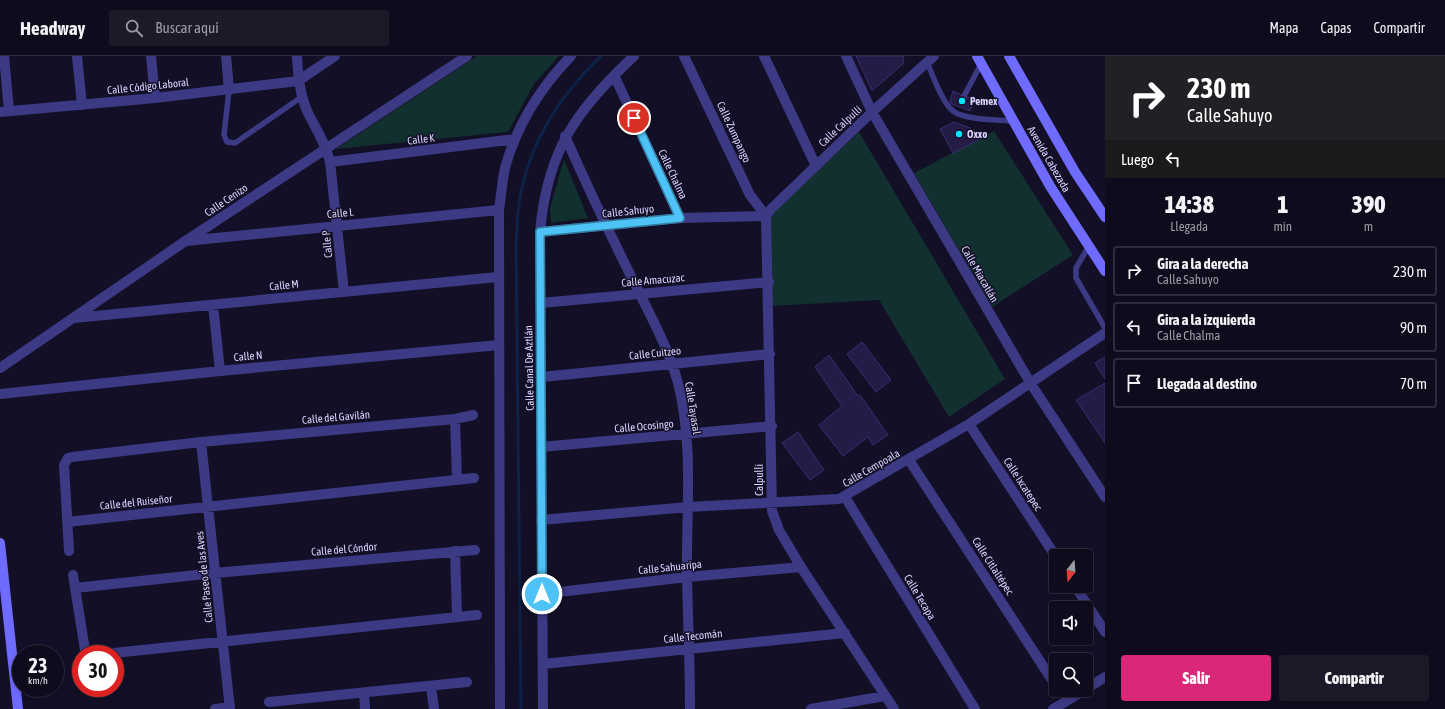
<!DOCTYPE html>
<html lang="es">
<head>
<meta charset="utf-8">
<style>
  body { margin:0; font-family:"Asap Condensed",sans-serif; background:#1c1929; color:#f1f3f6; height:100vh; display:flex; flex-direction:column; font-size:15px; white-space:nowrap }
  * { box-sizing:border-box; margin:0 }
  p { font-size:13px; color:#9b9ba3 }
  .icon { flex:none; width:22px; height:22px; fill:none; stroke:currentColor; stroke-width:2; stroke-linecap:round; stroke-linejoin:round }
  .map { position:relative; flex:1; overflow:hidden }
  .drawer { display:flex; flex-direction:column; background:#0e0b1c; width:340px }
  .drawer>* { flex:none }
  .guide { background:#202124; color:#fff; overflow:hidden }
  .needle { width:26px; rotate:197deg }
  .fabs { position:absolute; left:1049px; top:493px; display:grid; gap:8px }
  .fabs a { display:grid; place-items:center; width:44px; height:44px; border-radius:4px; background:#0e0b1c; box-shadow:0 2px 6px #0003,0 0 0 1px #2e2b3b; font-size:20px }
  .speed { position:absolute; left:12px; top:589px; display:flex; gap:8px; font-size:20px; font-weight:700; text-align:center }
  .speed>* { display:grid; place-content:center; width:52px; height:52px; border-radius:50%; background:#0e0b1c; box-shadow:0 2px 6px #0003,0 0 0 1px #2e2b3b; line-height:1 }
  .speed small { font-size:10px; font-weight:400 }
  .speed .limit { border:6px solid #d22; background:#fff; color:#111 }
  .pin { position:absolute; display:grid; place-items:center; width:34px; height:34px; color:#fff; margin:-17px; border:2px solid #fff; border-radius:50%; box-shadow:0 1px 4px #0007 }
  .me { position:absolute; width:44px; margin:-22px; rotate:0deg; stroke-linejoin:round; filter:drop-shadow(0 0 3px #0008) }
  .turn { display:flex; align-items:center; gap:14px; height:84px; padding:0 16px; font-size:18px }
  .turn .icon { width:52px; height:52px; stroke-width:2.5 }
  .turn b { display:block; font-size:28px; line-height:34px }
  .then { display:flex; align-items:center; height:38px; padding:0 16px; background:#0003; gap:8px; font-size:15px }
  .eta { display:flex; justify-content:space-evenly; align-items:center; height:68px; text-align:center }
  .eta b { font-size:24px; font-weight:800; line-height:28px }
  .action { display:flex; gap:8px; margin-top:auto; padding:8px 16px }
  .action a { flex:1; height:46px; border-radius:4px; background:#db2777; color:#fff; font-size:16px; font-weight:800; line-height:46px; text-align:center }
  .action a+a { background:#1c1929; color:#f1f3f6 }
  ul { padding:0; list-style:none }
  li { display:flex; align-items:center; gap:12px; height:50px; margin:0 8px 6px; padding:0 8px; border:2px solid #2e2b3b; border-radius:4px }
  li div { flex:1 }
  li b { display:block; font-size:15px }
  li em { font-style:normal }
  header { display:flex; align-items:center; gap:24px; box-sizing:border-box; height:56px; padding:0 20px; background:#0e0b1c; border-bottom:1px solid #2e2b3b }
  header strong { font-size:19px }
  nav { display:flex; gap:22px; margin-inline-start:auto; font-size:14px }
  .search { width:280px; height:36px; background:#1c1929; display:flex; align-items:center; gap:10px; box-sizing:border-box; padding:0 14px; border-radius:4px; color:#9b9ba3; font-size:15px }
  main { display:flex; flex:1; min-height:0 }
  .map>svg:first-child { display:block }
</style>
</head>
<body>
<header>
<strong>Headway</strong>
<div class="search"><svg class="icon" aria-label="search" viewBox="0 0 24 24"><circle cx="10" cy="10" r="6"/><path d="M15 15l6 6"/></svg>Buscar aquí</div>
<nav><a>Mapa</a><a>Capas</a><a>Compartir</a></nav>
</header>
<main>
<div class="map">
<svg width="1105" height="653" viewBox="0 0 1105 653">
  <rect width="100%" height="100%" fill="#130f26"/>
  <path fill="#12302f" d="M477,0H559L534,28L508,76L336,93Z
    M994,75L1073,199L992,251L914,117Z
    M859,76L1005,323L949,361L879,244L772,250L770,159Z
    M564,103L588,162L551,167L550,152Z"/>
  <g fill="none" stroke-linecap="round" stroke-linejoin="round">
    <path stroke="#0c2248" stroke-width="3" d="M521,653L516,191C517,173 517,154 521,136C532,83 562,37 601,0"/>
  </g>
  <path fill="#241b47" stroke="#3b2d73" d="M856,0H903L904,7L872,35Z
    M953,35L960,38L962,44L968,41L975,44L970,55L952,48L950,45Z
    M954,66L970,72L978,84L953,97L940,73Z
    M862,286L891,324L876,336L847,298Z
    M829,299L858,340L860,339L888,379L873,389L868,381L843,400L819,369L842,350L815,311Z
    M1105,301V323L1095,307Z
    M1105,327V387L1076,344Z
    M798,376L824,414L810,424L782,387Z"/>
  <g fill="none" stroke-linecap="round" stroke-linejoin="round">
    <path stroke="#3d3a85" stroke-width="5.5" d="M927,6C933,20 942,46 953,55C963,64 1000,64 1014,65
      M229,34L224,79L227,86L235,87L303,40
      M964,40L981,8
      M1089,190L1076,212V222L1105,272"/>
    <path stroke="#3d3a85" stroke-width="10" d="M4,0L9,55
      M77,0L82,49
      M151,0L155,42
      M226,0L229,34
      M297,0C298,21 300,42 310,61C318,76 326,89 330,106L344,236
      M684,0L750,139L766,160
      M764,0L816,110
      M846,0L872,56L1031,328L1105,441
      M614,19L680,162
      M0,56L155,42L298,25L335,0
      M565,80C585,125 606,170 628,214C646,252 667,287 678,327C694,390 686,456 687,520C688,564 690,609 690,653
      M330,106L515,83
      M540,176L680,162L766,160
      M186,185L499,154
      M541,247L769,226
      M213,249L220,315
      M74,262L498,221
      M0,312L184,186L467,0
      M542,321L770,298
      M0,338L220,315L499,289
      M455,363L457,424
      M969,368L1056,501
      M201,386L230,653
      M541,391L772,370
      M909,404L1056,630
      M845,441L975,653
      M541,464L688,451L839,443L969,368L1105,277
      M67,466L474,422
      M69,495L64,409L68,402L72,401L201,386L455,363L473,359
      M455,495L457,560
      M73,519L85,594L89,598
      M1075,530L1105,576
      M75,532L215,517L475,494
      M542,538L687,521L801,511
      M104,598L477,559
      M543,608L845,577
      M431,631L434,653
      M1086,633L1105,621
      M364,637L365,653
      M269,646L467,626
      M215,653L230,651
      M500,653L499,154C501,140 502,126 505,112C517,68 540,32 571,0
      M543,653L540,176C547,95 576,54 634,0
      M811,653L885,640
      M894,653L801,511L779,474L772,455L766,160L770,154L872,56L934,0
      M1053,653L1085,634"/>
    <path stroke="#6f6bff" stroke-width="10" d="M977,0L1050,130L1105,215
      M1009,0L1075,116L1105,161
      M0,487L18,653"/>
  </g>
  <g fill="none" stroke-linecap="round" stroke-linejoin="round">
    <g stroke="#337fa1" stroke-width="10">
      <path id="route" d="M542,538L540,176L680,162L634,62"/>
    </g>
    <use href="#route" stroke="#4fc3f7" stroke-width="7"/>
  </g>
  <g fill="#00e5ff" stroke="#130f26" stroke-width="1.5">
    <circle cx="962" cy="45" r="4"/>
    <circle cx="959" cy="78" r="4"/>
  </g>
  <g text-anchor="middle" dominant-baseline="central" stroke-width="3" stroke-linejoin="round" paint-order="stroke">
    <g font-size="11" fill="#d9d4ff" stroke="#130f26">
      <text transform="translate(148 30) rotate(-6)">Calle Código Laboral</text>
      <text transform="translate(840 70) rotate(-43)">Calle Calpulli</text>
      <text transform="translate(734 76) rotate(65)">Calle Zumpango</text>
      <text transform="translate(421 83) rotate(-7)">Calle K</text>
      <text transform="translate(1049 103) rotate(60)">Avenida Cabezada</text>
      <text transform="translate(673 118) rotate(65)">Calle Chalma</text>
      <text transform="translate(226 144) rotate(-34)">Calle Cenizo</text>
      <text transform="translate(628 155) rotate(-6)">Calle Sahuyo</text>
      <text transform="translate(340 157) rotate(-6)">Calle L</text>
      <text transform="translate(327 188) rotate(-95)">Calle P</text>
      <text transform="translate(980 218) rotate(60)">Calle Miacatlán</text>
      <text transform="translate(653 224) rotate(-5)">Calle Amacuzac</text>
      <text transform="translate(284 229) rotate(-6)">Calle M</text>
      <text transform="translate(655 297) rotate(-6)">Calle Cuitzeo</text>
      <text transform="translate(248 300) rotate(-5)">Calle N</text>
      <text transform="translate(529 312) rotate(-91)">Calle Canal De Aztlán</text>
      <text transform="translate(693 352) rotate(81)">Calle Tayasal</text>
      <text transform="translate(336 361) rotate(-5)">Calle del Gavilán</text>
      <text transform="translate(644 370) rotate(-5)">Calle Ocosingo</text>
      <text transform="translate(871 412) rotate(-30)">Calle Cempoala</text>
      <text transform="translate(759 424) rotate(-90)">Calpulli</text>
      <text transform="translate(1023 428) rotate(57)">Calle Ixcatepec</text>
      <text transform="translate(136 446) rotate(-6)">Calle del Ruiseñor</text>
      <text transform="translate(344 493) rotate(-5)">Calle del Cóndor</text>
      <text transform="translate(993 510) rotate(57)">Calle Citlaltépec</text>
      <text transform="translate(670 511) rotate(-6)">Calle Sahuaripa</text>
      <text transform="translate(204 521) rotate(-96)">Calle Paseo de las Aves</text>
      <text transform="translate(920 541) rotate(59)">Calle Tecapa</text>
      <text transform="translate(693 580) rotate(-6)">Calle Tecomán</text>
    </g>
    <g font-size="11" font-weight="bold" fill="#d9d4ff" stroke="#130f26" text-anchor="start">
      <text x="970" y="45">Pemex</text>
      <text x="967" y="78">Oxxo</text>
    </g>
  </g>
</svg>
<div class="fabs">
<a><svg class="needle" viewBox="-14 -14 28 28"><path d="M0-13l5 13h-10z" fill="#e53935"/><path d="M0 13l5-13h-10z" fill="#9b9ba3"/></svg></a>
<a><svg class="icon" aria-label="sound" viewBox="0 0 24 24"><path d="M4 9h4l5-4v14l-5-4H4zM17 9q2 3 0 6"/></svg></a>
<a><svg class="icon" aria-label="search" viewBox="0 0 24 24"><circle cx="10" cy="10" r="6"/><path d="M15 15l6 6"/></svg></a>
</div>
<div class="speed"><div>23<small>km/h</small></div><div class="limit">30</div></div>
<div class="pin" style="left:634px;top:62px;background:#d93025"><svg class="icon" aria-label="arrive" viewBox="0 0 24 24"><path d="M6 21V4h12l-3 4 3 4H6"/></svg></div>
<svg class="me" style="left:542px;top:538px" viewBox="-20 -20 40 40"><circle r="17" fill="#4fc3f7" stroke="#fff" stroke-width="3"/><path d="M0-11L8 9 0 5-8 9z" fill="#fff"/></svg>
</div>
<section class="drawer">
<div class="guide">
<div class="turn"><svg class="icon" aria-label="right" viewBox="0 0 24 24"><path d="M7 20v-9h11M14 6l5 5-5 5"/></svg><div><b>230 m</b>Calle Sahuyo</div></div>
<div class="then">Luego<svg class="icon" aria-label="left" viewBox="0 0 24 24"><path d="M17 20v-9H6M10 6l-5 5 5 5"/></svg></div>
</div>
<div class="eta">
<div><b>14:38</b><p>Llegada</p></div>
<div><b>1</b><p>min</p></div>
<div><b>390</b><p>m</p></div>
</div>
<ul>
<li><svg class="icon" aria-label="right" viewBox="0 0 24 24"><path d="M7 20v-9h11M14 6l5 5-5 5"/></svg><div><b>Gira a la derecha</b><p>Calle Sahuyo</p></div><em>230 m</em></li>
<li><svg class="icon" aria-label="left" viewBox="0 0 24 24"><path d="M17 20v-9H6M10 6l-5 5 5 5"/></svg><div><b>Gira a la izquierda</b><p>Calle Chalma</p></div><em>90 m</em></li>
<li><svg class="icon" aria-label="arrive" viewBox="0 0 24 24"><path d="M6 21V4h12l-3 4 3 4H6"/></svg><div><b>Llegada al destino</b></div><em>70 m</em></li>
</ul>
<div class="action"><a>Salir</a><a>Compartir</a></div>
</section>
</main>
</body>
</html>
